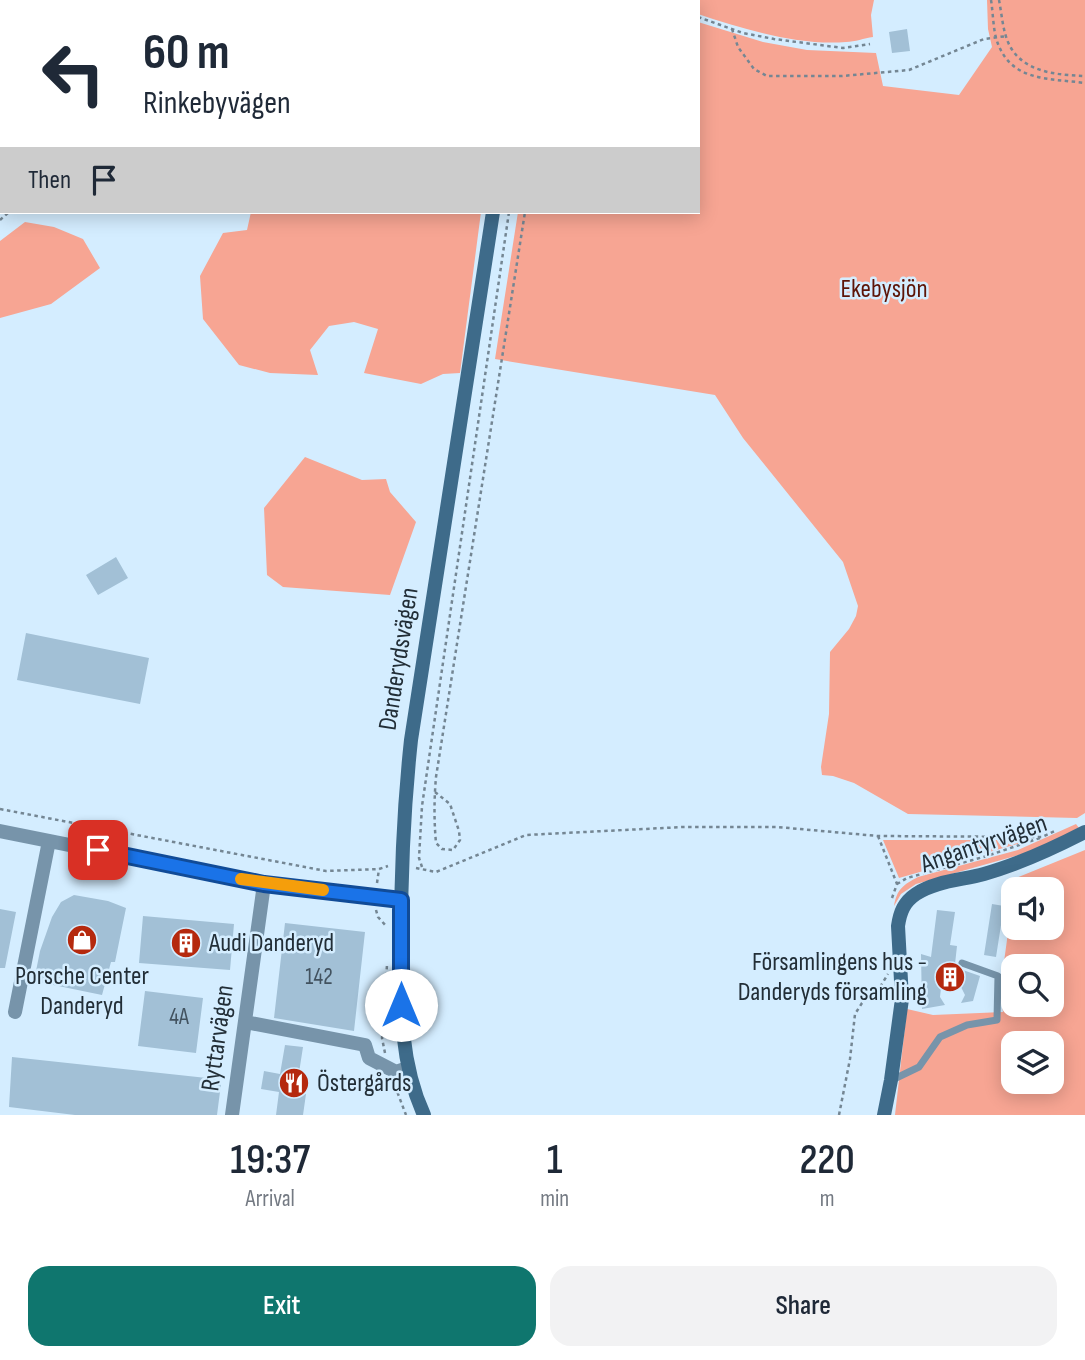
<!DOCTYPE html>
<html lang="en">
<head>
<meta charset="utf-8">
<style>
  body { margin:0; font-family:"Sofia Sans Condensed",sans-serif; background:#f2f2f3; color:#1f2937; height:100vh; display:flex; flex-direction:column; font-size:26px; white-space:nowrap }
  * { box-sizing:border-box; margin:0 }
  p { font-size:23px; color:#747a83 }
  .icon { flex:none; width:38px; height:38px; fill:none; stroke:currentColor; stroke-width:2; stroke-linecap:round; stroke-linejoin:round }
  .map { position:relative; height:1115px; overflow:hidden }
  .drawer { display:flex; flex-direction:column; background:#fff; flex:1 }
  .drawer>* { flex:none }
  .hud { position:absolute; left:0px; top:0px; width:700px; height:214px; box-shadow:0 4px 18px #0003; background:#fff; color:#1f2937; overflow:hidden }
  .buttons { position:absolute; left:1001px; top:877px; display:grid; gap:14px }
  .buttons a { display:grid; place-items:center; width:63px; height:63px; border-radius:14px; background:#fff; box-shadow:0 4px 18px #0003; font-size:35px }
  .pin { position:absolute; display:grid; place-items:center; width:60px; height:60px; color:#fff; margin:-30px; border-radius:14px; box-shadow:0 4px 10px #0006 }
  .me { position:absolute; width:77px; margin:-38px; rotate:0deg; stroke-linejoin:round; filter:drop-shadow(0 0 5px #0008) }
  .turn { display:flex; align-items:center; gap:24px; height:147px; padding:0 28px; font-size:32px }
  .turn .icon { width:91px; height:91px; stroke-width:2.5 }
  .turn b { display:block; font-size:49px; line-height:60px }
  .then { display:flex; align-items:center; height:66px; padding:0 28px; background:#0003; gap:14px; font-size:26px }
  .eta { display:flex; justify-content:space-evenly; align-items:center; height:119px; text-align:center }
  .eta b { font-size:42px; font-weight:600; line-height:49px }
  .cta { display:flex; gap:14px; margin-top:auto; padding:14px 28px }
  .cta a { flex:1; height:80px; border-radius:21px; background:#0f766e; color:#fff; font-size:28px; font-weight:600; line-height:80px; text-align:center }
  .cta a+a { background:#f2f2f3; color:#1f2937 }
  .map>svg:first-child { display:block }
</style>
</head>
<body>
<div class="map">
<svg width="1085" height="1115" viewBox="0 0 1085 1115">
  <rect width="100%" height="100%" fill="#d4edff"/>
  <path fill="#f7a593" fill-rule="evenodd" d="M0,0L16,2H2L0,205Z
    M576,0H874L871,15L873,37C864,38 855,42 846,42C799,46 743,29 698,14V2Z
    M987,0H1085V813L1077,818L908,814L854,783L833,776L822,775L821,767L829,714L830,652L849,629L856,616L858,606L843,562L743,438L715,395L495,359L518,212H698V22L763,42L807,50L876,53L883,86L959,95L992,47L988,29Z
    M251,212H481L460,373L443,374L421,384L364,373L378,329L354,322L329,326L310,350L318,375L270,373L239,365L203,319L200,276L223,233L247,230Z
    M25,222L54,227L83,239L100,268L51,304L0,318V241Z
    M305,457L362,480L386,479L390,492L416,522L390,595L283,587L267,575L264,508Z
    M1076,824L1079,828L1033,851L916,884L901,894L894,906C897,889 903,885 918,877L1018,850Z
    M883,840H1022L1021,843L899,878Z
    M1085,850V1115H895L907,1009L933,1015L1003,1012L1000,991L1013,896V928H1052V889H1014L1016,878ZM1013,966H1052V1004H1013ZM1013,1043H1052V1082H1013Z"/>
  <path fill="#a2c0d6" d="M907,29L910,51L892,53L889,32Z
    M116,557L128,578L98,595L86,575Z
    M26,633L149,658L140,704L17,680Z
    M74,895L108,901L126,908L115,962H111L102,995L34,981L40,951L52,917L61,902Z
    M992,904L1004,906L996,957L984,955Z
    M0,909L16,912L5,968H0Z
    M937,910L955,912L950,945L957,946L955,964L960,969L980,976L973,1001L961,1003L965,995L960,985L949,983L941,988L940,997L945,1005L922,1009L921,954L931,957Z
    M143,916L234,924L230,970L139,963Z
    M285,923L365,932L354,1031L274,1018Z
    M145,991L203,998L196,1053L138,1046Z
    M285,1045L303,1047L296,1092L306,1094L303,1115H276L279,1092L261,1089L264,1071L280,1074Z
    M12,1057L216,1079L212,1083L221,1084L217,1115H75L9,1107Z"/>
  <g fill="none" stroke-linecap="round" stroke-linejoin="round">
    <path stroke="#748693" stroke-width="2.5" stroke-dasharray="3.5 3.5" stroke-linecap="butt" d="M991,0C993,12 993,26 996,38C1009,82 1047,78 1085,83
      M999,0C1002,15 1003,35 1011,48C1026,73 1059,75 1085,76
      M258,2L260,0
      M266,2L267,0
      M558,2V0
      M698,17L743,33L774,39L843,48L870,44
      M732,29L738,47L754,69L767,76H842L909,70L984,39L1007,36
      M0,210L2,208
      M0,220L9,212
      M435,792L450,804L459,831L460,840L453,850L442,849L436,843C434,821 434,800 436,777L525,212
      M0,809L326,871L379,869L388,866
      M878,836L897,884L892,898
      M422,867L419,858L422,806L509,212
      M416,868L436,872L526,835L683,827H777L878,836L1042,837L1057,830
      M377,883L379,869
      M897,884L907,878L987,856L1040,838
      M376,910L378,917L387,927
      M385,1053L382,1038L387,965
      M395,1086L406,1115
      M839,1115L850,1059L855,1014L862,1003L880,987L888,974"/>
    <path stroke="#7794aa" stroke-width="7" d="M892,1080L919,1067L940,1037L967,1025L997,1020L998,976L962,963"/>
    <path stroke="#7794aa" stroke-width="14" d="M83,2L84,0
      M0,831L264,884L401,900
      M15,1012L49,841
      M245,1022L365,1045L369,1058L396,1072L408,1068
      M232,1115L264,884"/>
    <path stroke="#3e6b8a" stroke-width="14" d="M525,2L526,0
      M424,1115C398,1058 401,998 401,937C401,871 404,805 411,740L493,212
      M884,1115L891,1080L902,999L898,926C900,912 904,902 916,894C935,881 963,880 984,874C1020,864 1052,849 1085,832"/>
  </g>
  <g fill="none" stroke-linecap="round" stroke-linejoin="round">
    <g stroke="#114b97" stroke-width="18">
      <path id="route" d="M98,850L264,884L401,900V1005"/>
    </g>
    <use href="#route" stroke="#1a73e8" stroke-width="12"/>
    <path stroke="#f59e0b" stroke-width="12" d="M241,879L323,890"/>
  </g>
  <defs>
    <g id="shop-disc" transform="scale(1.575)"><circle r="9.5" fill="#b5290e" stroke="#d4edff"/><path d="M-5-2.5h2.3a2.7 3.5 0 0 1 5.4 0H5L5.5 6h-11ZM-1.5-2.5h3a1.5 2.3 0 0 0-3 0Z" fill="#fff"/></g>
    <g id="building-disc" transform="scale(1.575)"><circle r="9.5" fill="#b5290e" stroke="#d4edff"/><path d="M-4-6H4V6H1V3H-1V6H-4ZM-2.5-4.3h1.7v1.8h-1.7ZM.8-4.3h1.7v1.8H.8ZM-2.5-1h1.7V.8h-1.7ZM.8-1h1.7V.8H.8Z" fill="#fff"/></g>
    <g id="restaurant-disc" transform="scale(1.575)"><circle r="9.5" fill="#b5290e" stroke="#d4edff"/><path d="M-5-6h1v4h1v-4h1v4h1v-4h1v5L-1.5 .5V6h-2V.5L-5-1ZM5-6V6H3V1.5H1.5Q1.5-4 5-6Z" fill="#fff"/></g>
  </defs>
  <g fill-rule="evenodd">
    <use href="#shop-disc" x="82" y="940"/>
    <use href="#building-disc" x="186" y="943"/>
    <use href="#building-disc" x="950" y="977"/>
    <use href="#restaurant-disc" x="294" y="1083"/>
  </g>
  <g text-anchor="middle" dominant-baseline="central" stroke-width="5" stroke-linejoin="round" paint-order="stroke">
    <g font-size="23" fill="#42525f">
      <text x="319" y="977">142</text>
      <text x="179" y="1017">4A</text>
    </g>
    <g font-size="26" fill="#5d1508" stroke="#d4edff">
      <text x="884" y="289">Ekebysjön</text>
    </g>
    <g font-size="26" fill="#222e37" stroke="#d4edff">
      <text transform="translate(399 659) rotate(-81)">Danderydsvägen</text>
      <text transform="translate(984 844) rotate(-19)">Angantyrvägen</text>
      <text transform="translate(218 1038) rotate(-82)">Ryttarvägen</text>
    </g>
    <g font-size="26" fill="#222e37" stroke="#d4edff" text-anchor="start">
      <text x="209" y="943">Audi Danderyd</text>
      <text x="927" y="962" text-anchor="end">Församlingens hus -<tspan x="927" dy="30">Danderyds församling</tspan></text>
      <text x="82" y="976" text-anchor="middle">Porsche Center<tspan x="82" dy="30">Danderyd</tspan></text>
      <text x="317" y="1083">Östergårds</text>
    </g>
  </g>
</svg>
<div class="buttons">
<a><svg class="icon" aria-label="sound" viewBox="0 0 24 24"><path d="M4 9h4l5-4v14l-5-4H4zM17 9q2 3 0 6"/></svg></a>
<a><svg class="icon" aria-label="search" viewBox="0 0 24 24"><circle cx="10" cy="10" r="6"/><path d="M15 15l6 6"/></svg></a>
<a><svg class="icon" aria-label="layers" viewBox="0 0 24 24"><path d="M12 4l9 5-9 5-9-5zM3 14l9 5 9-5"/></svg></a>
</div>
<div class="pin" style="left:98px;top:850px;background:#d93025"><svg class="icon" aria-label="arrive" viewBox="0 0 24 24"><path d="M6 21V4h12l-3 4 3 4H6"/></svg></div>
<svg class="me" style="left:401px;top:1005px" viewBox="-20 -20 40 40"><circle r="19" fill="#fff"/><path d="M0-13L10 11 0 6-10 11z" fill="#1a73e8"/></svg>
<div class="hud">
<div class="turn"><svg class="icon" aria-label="left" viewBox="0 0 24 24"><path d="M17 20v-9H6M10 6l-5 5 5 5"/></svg><div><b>60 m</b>Rinkebyvägen</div></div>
<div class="then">Then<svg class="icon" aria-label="arrive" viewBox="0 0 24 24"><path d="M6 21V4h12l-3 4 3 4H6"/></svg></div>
</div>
</div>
<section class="drawer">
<div class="eta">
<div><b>19:37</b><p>Arrival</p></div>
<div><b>1</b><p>min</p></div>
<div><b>220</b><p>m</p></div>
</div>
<div class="cta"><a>Exit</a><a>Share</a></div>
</section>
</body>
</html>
